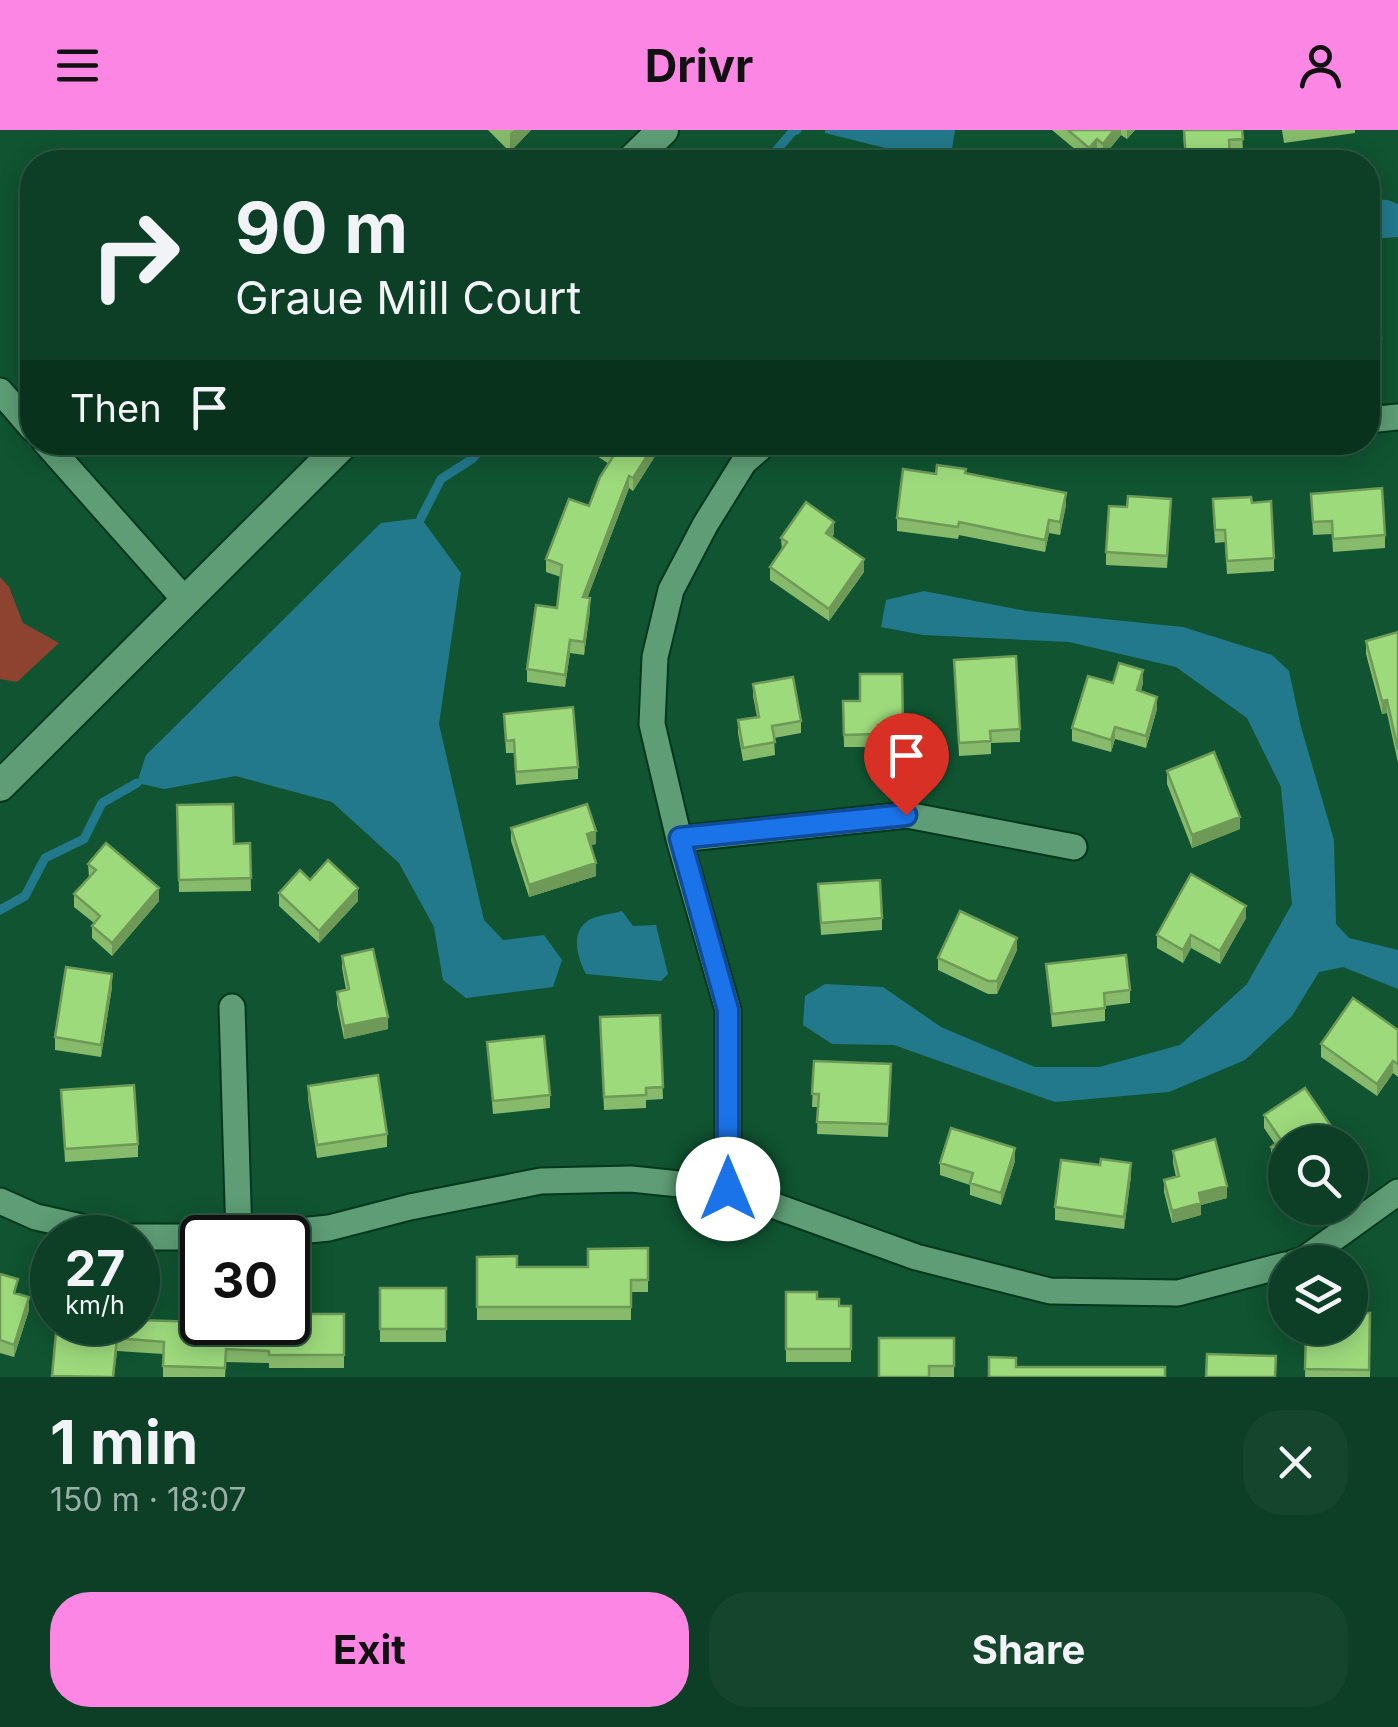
<!DOCTYPE html>
<html lang="en">
<head>
<meta charset="utf-8">
<style>
  body { margin:0; font-family:Inter,sans-serif; background:#15462d; color:#f1f3f6; height:100vh; display:flex; flex-direction:column; font-size:38px; white-space:nowrap }
  * { box-sizing:border-box; margin:0 }
  p { font-size:32px; color:#9aafa7 }
  .icon { flex:none; width:55px; height:55px; fill:none; stroke:currentColor; stroke-width:2; stroke-linecap:round; stroke-linejoin:round }
  .map { position:relative; height:1247px; overflow:hidden }
  .details { display:flex; flex-direction:column; background:#0c3f25; flex:1 }
  .details>* { flex:none }
  .guide { position:absolute; left:20px; top:20px; width:1360px; height:305px; border-radius:40px; box-shadow:0 5px 25px #0003,0 0 0 2px #2c5842; background:#0c3f25; color:#f1f3f6; overflow:hidden }
  .controls { position:absolute; left:1268px; top:995px; display:grid; gap:20px }
  .controls a { display:grid; place-items:center; width:100px; height:100px; border-radius:50%; background:#0c3f25; box-shadow:0 5px 25px #0003,0 0 0 2px #2c5842; font-size:50px }
  .speed { position:absolute; left:30px; top:1085px; display:flex; gap:20px; font-size:50px; font-weight:700; text-align:center }
  .speed>* { display:grid; place-content:center; width:130px; height:130px; border-radius:50%; background:#0c3f25; box-shadow:0 5px 25px #0003,0 0 0 2px #2c5842; line-height:1 }
  .speed small { font-size:25px; font-weight:400 }
  .speed .limit { border:5px solid #111; border-radius:15px; background:#fff; color:#111 }
  .pin { position:absolute; display:grid; place-items:center; width:85px; height:85px; color:#fff; margin:-102px -42px; border-radius:50% 50% 50% 0; rotate:-45deg; box-shadow:0 0 10px #0007 }
  .pin .icon { rotate:45deg }
  .me { position:absolute; width:110px; margin:-55px; rotate:0deg; stroke-linejoin:round; filter:drop-shadow(0 0 8px #0008) }
  .turn { display:flex; align-items:center; gap:35px; height:210px; padding:0 50px; font-size:45px }
  .turn .icon { width:130px; height:130px; stroke-width:2.5 }
  .turn b { display:block; font-size:70px; line-height:85px }
  .then { display:flex; align-items:center; height:95px; padding:0 50px; background:#0003; gap:20px; font-size:38px }
  .round { display:grid; place-items:center; flex:none; width:105px; height:105px; border-radius:40px; background:#15462d }
  .overview { display:flex; align-items:center; justify-content:space-between; height:170px; padding:0 50px }
  h1 { font-size:60px; font-weight:700; line-height:75px }
  .action { display:flex; gap:20px; margin-top:auto; padding:20px 50px }
  .action a { flex:1; height:115px; border-radius:40px; background:#fc86e4; color:#111; font-size:40px; font-weight:700; line-height:115px; text-align:center }
  .action a+a { background:#15462d; color:#f1f3f6 }
  header { display:flex; justify-content:space-between; align-items:center; height:130px; padding:0 50px; background:#fc86e4; color:#111; font-size:45px; font-weight:700 }
  .map>svg:first-child { display:block }
</style>
</head>
<body>
<header><svg class="icon" aria-label="menu" viewBox="0 0 24 24"><path d="M4 6h16M4 12h16M4 18h16"/></svg>Drivr<svg class="icon" aria-label="person" viewBox="0 0 24 24"><circle cx="12" cy="8" r="4"/><path d="M4 21q1-7 8-7t8 7"/></svg></header>
<div class="map">
<svg width="1398" height="1247" viewBox="0 0 1398 1247">
  <rect width="100%" height="100%" fill="#105431"/>
  <path fill="#8d4330" d="M0,447L9,457L23,493L59,513L17,552L0,549Z"/>
  <path fill="#23798c" d="M825,0H955L952,19L917,26L825,3Z
    M1368,69L1388,70L1398,74V107L1368,109Z
    M421,388L461,443L439,594L484,790L503,810L544,805L562,830L553,857L466,868L443,850L434,797L399,733L332,672L236,646L164,659L137,653L146,625L381,393Z
    M924,461L1026,481L1183,497L1272,525L1289,541L1301,597L1334,710L1336,794L1349,808L1398,820V859L1343,837L1319,842L1292,886L1245,930L1169,962L1055,972L894,915L832,914L803,895L805,866L825,854L883,857L941,897L1035,937H1099L1180,915L1247,854L1292,774L1281,657L1247,588L1176,537L1069,512L923,505L881,497L886,470Z
    M622,781L633,796L656,795L668,844L661,851L586,844C578,828 569,803 589,790C597,785 613,784 622,781Z"/>
  <g fill="none" stroke-linecap="round" stroke-linejoin="round">
    <path stroke="#23798c" stroke-width="9" d="M769,32L775,22L793,1L797,0
      M421,388L441,349L472,329L487,312
      M0,780L25,766L45,728L84,709L102,673L137,653"/>
    <g stroke="#02371d" stroke-width="29">
      <path id="minor" d="M0,261L32,298
        M1368,290L1398,287
        M45,312L186,471
        M679,709L907,685L1074,717
        M232,877L239,1107
        M728,1059V880L679,709L652,594L655,527L671,460L705,395L744,332L767,312
        M0,1071L36,1087L126,1107H239L329,1098L410,1077L541,1051L631,1049L728,1059L916,1127L1050,1161L1178,1163L1285,1135
        M1295,1132L1302,1131L1398,1062"/>
    </g>
    <g stroke="#02371d" stroke-width="34">
      <path id="tertiary" d="M630,32L663,0
        M0,656L345,312"/>
    </g>
    <use href="#minor" stroke="#5e9d75" stroke-width="25"/>
    <use href="#tertiary" stroke="#5e9d75" stroke-width="30"/>
  </g>
  <path fill="#87bb6b" d="M488,0H531L510,22Z
    M1052,0H1135L1127,9L1121,5L1103,27L1097,22L1089,31Z
    M1183,0H1242L1243,22L1229,23L1230,32H1185Z
    M1282,0H1355V3L1284,13Z
    M1368,159L1381,208V221L1368,222Z
    M576,312H664L633,361L629,358L587,468L590,481L584,525L570,523L565,557L527,552V539L557,478L561,447L546,442V429L589,376L609,334Z
    M966,343L1066,375L1060,405L1049,403L1045,422L959,405L958,409L897,401V388L936,344Z
    M1311,364L1385,405V418L1333,422L1332,404L1313,405Z
    M1252,373L1274,428V441L1227,444L1225,412L1215,413L1213,382Z
    M1171,382L1167,438L1106,435V422Z
    M834,404L832,407L864,442L829,491L770,450V437L782,421L781,408Z
    M1398,502V633L1387,583L1382,584L1366,524V511Z
    M954,530L1020,599V612L991,613V624L959,626Z
    M902,544L903,607H878V617H844L843,571H860Z
    M1113,553H1143L1141,561L1157,579L1146,618L1115,609L1111,622L1072,611V598Z
    M753,554L801,591V603L774,608L775,625L743,631L738,603V590L757,587L753,566Z
    M504,584L578,637V649L516,655L514,623H506Z
    M1167,641L1240,699L1192,718L1167,654Z
    M177,675L234,714L250,713L251,761L179,762Z
    M511,698L596,714L591,715L596,746L529,767L511,711Z
    M88,734L159,771L112,826L92,808V796L94,793L74,777V764L89,747Z
    M310,750L358,771L319,813L279,776V763Z
    M818,754L882,788V800L821,805Z
    M1246,788L1220,834L1191,818L1183,833L1157,818V805Z
    M1017,820L997,864H988L938,840V828Z
    M342,826L388,899L344,909L337,874V862L346,860L342,838Z
    M1046,834L1130,860V873L1105,876V891L1052,897Z
    M112,857L101,927L55,920V907Z
    M660,885L663,969L646,970V978L604,980L600,887Z
    M1398,900V947L1393,943L1377,966L1321,927V914Z
    M487,912L550,965V978L493,984Z
    M814,931L891,934L888,1007L817,1004L818,977H812Z
    M308,956L387,1004V1017L317,1028L308,969Z
    M61,960L138,1014V1027L65,1032Z
    M1264,985L1335,1012H1285V1050L1271,1029V1017L1275,1014L1264,998Z
    M1173,1021L1227,1068L1201,1075V1085L1172,1093L1164,1062V1050L1176,1047L1173,1033Z
    M1015,1031L1001,1075L970,1065V1055L940,1045V1033Z
    M1131,1046L1124,1099L1055,1090V1077Z
    M648,1118V1162H631V1190H477V1127L517,1137H588Z
    M0,1144L29,1180L14,1227L0,1223Z
    M380,1158H446V1212H380Z
    M786,1162L839,1176H851V1232H786Z
    M1370,1183V1247H1305L1306,1198H1350Z
    M308,1184H344V1238H269V1233L226,1232L225,1247H163V1224L117,1221L114,1247H52L57,1192H201Z
    M954,1208V1247H879Z"/>
  <path fill="#6e9957" d="M514,0H531L510,22V3Z
    M1114,0H1121V5L1103,27V14Z
    M1127,0H1135L1127,9Z
    M1097,9V22L1089,31V18Z
    M656,312H664L633,361V348Z
    M629,346V358L583,480V467Z
    M1066,363V375L1060,405V392Z
    M1049,390V403L1045,422V410Z
    M834,392V404L826,416V403Z
    M864,429V442L829,491V479Z
    M590,468V481L584,525V512Z
    M570,510V523L565,557V545Z
    M1143,540V553L1137,573V560Z
    M1157,567V579L1146,618V606Z
    M1387,570V583L1382,584V571Z
    M1115,597V609L1111,622V610Z
    M1240,687V699L1192,718V705Z
    M596,701V714L587,716V704Z
    M596,733V746L529,767V755Z
    M159,758V771L112,826V813Z
    M358,758V771L319,813V801Z
    M1246,776V788L1220,834V821Z
    M1191,805V818L1183,833V820Z
    M1017,808V820L997,864V851Z
    M112,844V857L101,927V915Z
    M388,887V899L344,909V896Z
    M1393,931V943L1377,966V954Z
    M1335,1002V1012H1319Z
    M1015,1018V1031L1001,1075V1063Z
    M1131,1033V1046L1124,1099V1087Z
    M1227,1056V1068L1201,1075V1085L1172,1093V1081L1199,1063Z
    M29,1167V1180L14,1227V1215Z"/>
  <path fill="#9dda7c" stroke="#6e9957" stroke-width="2.5" d="M1068,0H1114L1103,14L1097,9L1089,18Z
    M1184,0H1242L1243,9L1229,10L1230,32H1186Z
    M1377,158L1381,208L1368,209V159Z
    M596,312H656L633,348L629,346L583,467L590,468L584,512L570,510L565,545L527,539L536,475L557,478L562,435L546,429L569,369L589,376L600,347L614,325Z
    M937,335L966,339L965,343L1066,363L1060,392L1049,390L1045,410L959,392L958,397L897,388L903,339L936,344Z
    M1382,358L1385,405L1333,409L1332,391L1313,392L1311,364Z
    M1128,366L1171,369L1167,426L1106,422L1109,376L1127,377Z
    M1251,367L1252,373L1271,371L1274,428L1227,431L1225,400H1215L1213,369Z
    M806,372L834,392L826,403L864,429L829,479L770,437L787,412L781,408Z
    M1398,502V620L1387,570L1382,571L1366,511Z
    M1016,526L1020,599L990,601L991,611L959,613L954,530Z
    M1119,533L1143,540L1137,560L1157,567L1146,606L1115,597L1111,610L1072,598L1088,546L1113,553Z
    M860,544H902L903,594L878,595V604L844,605L843,571H860Z
    M793,547L801,591L772,596L775,612L743,618L738,590L759,587L753,554Z
    M573,577L578,637L516,642L514,610L506,611L504,584Z
    M1214,622L1240,687L1192,705L1167,641Z
    M233,674L234,714L250,713L251,748L179,750L177,675Z
    M587,674L596,701L587,704L596,733L529,755L511,698Z
    M106,713L159,758L112,813L92,796L100,786L74,764L96,740L88,734Z
    M328,730L358,758L319,801L279,763L300,740L310,750Z
    M1191,744L1246,776L1220,821L1191,805L1183,820L1157,805Z
    M880,750L882,788L821,793L818,754Z
    M960,781L1017,808L997,851H988L938,828Z
    M373,819L388,887L344,896L337,862L349,859L342,826Z
    M1126,825L1130,860L1104,863L1105,878L1052,884L1046,834Z
    M66,837L112,844L101,915L55,907Z
    M1353,868L1398,900V934L1393,931L1377,954L1321,914Z
    M660,885L663,957L646,958V965L604,967L600,887Z
    M544,906L550,965L493,971L487,912Z
    M814,931L891,934L888,994L817,992L819,964H812Z
    M378,945L387,1004L317,1015L308,956Z
    M134,955L138,1014L65,1019L61,960Z
    M1305,958L1335,1002L1319,1012H1285V1037L1271,1017L1281,1010L1264,985Z
    M951,998L1015,1018L1001,1063L970,1053L973,1043L940,1033Z
    M1215,1009L1227,1056L1199,1063L1201,1073L1172,1081L1164,1050L1179,1046L1173,1021Z
    M1101,1029L1131,1033L1124,1087L1055,1077L1061,1030L1100,1035Z
    M648,1118V1150H631V1177H477V1127L517,1126V1137H588V1119Z
    M0,1144L18,1149L14,1163L29,1167L14,1215L0,1210Z
    M380,1158H446V1199H380Z
    M786,1162H817V1169H839V1176H851V1219H786Z
    M288,1174H308V1184H344V1225H269V1221L226,1219L225,1238L163,1236L164,1212L117,1208L113,1247L52,1246L57,1192H138V1190L201,1192L202,1178V1192H288Z
    M1350,1183H1370L1369,1240L1305,1239L1306,1198H1350Z
    M879,1208H954V1236H929V1247H879Z
    M1207,1224L1276,1226L1275,1247H1206Z
    M989,1227L1016,1228V1237H1165V1247H989Z"/>
  <g fill="none" stroke-linecap="round" stroke-linejoin="round">
    <g stroke="#114b97" stroke-width="25">
      <path id="route" d="M728,1059V880L680,708L906,685"/>
    </g>
    <use href="#route" stroke="#1a73e8" stroke-width="18"/>
  </g>
</svg>
<div class="controls">
<a><svg class="icon" aria-label="search" viewBox="0 0 24 24"><circle cx="10" cy="10" r="6"/><path d="M15 15l6 6"/></svg></a>
<a><svg class="icon" aria-label="layers" viewBox="0 0 24 24"><path d="M12 4l9 5-9 5-9-5zM3 14l9 5 9-5"/></svg></a>
</div>
<div class="speed"><div>27<small>km/h</small></div><div class="limit">30</div></div>
<div class="pin" style="left:906px;top:685px;background:#d93025"><svg class="icon" aria-label="arrive" viewBox="0 0 24 24"><path d="M6 21V4h12l-3 4 3 4H6"/></svg></div>
<svg class="me" style="left:728px;top:1059px" viewBox="-20 -20 40 40"><circle r="19" fill="#fff"/><path d="M0-13L10 11 0 6-10 11z" fill="#1a73e8"/></svg>
<div class="guide">
<div class="turn"><svg class="icon" aria-label="right" viewBox="0 0 24 24"><path d="M7 20v-9h11M14 6l5 5-5 5"/></svg><div><b>90 m</b>Graue Mill Court</div></div>
<div class="then">Then<svg class="icon" aria-label="arrive" viewBox="0 0 24 24"><path d="M6 21V4h12l-3 4 3 4H6"/></svg></div>
</div>
</div>
<section class="details">
<div class="overview"><div><h1>1 min</h1><p>150 m · 18:07</p></div><a class="round"><svg class="icon" aria-label="close" viewBox="0 0 24 24"><path d="M6 6l12 12M18 6L6 18"/></svg></a></div>
<div class="action"><a>Exit</a><a>Share</a></div>
</section>
</body>
</html>
